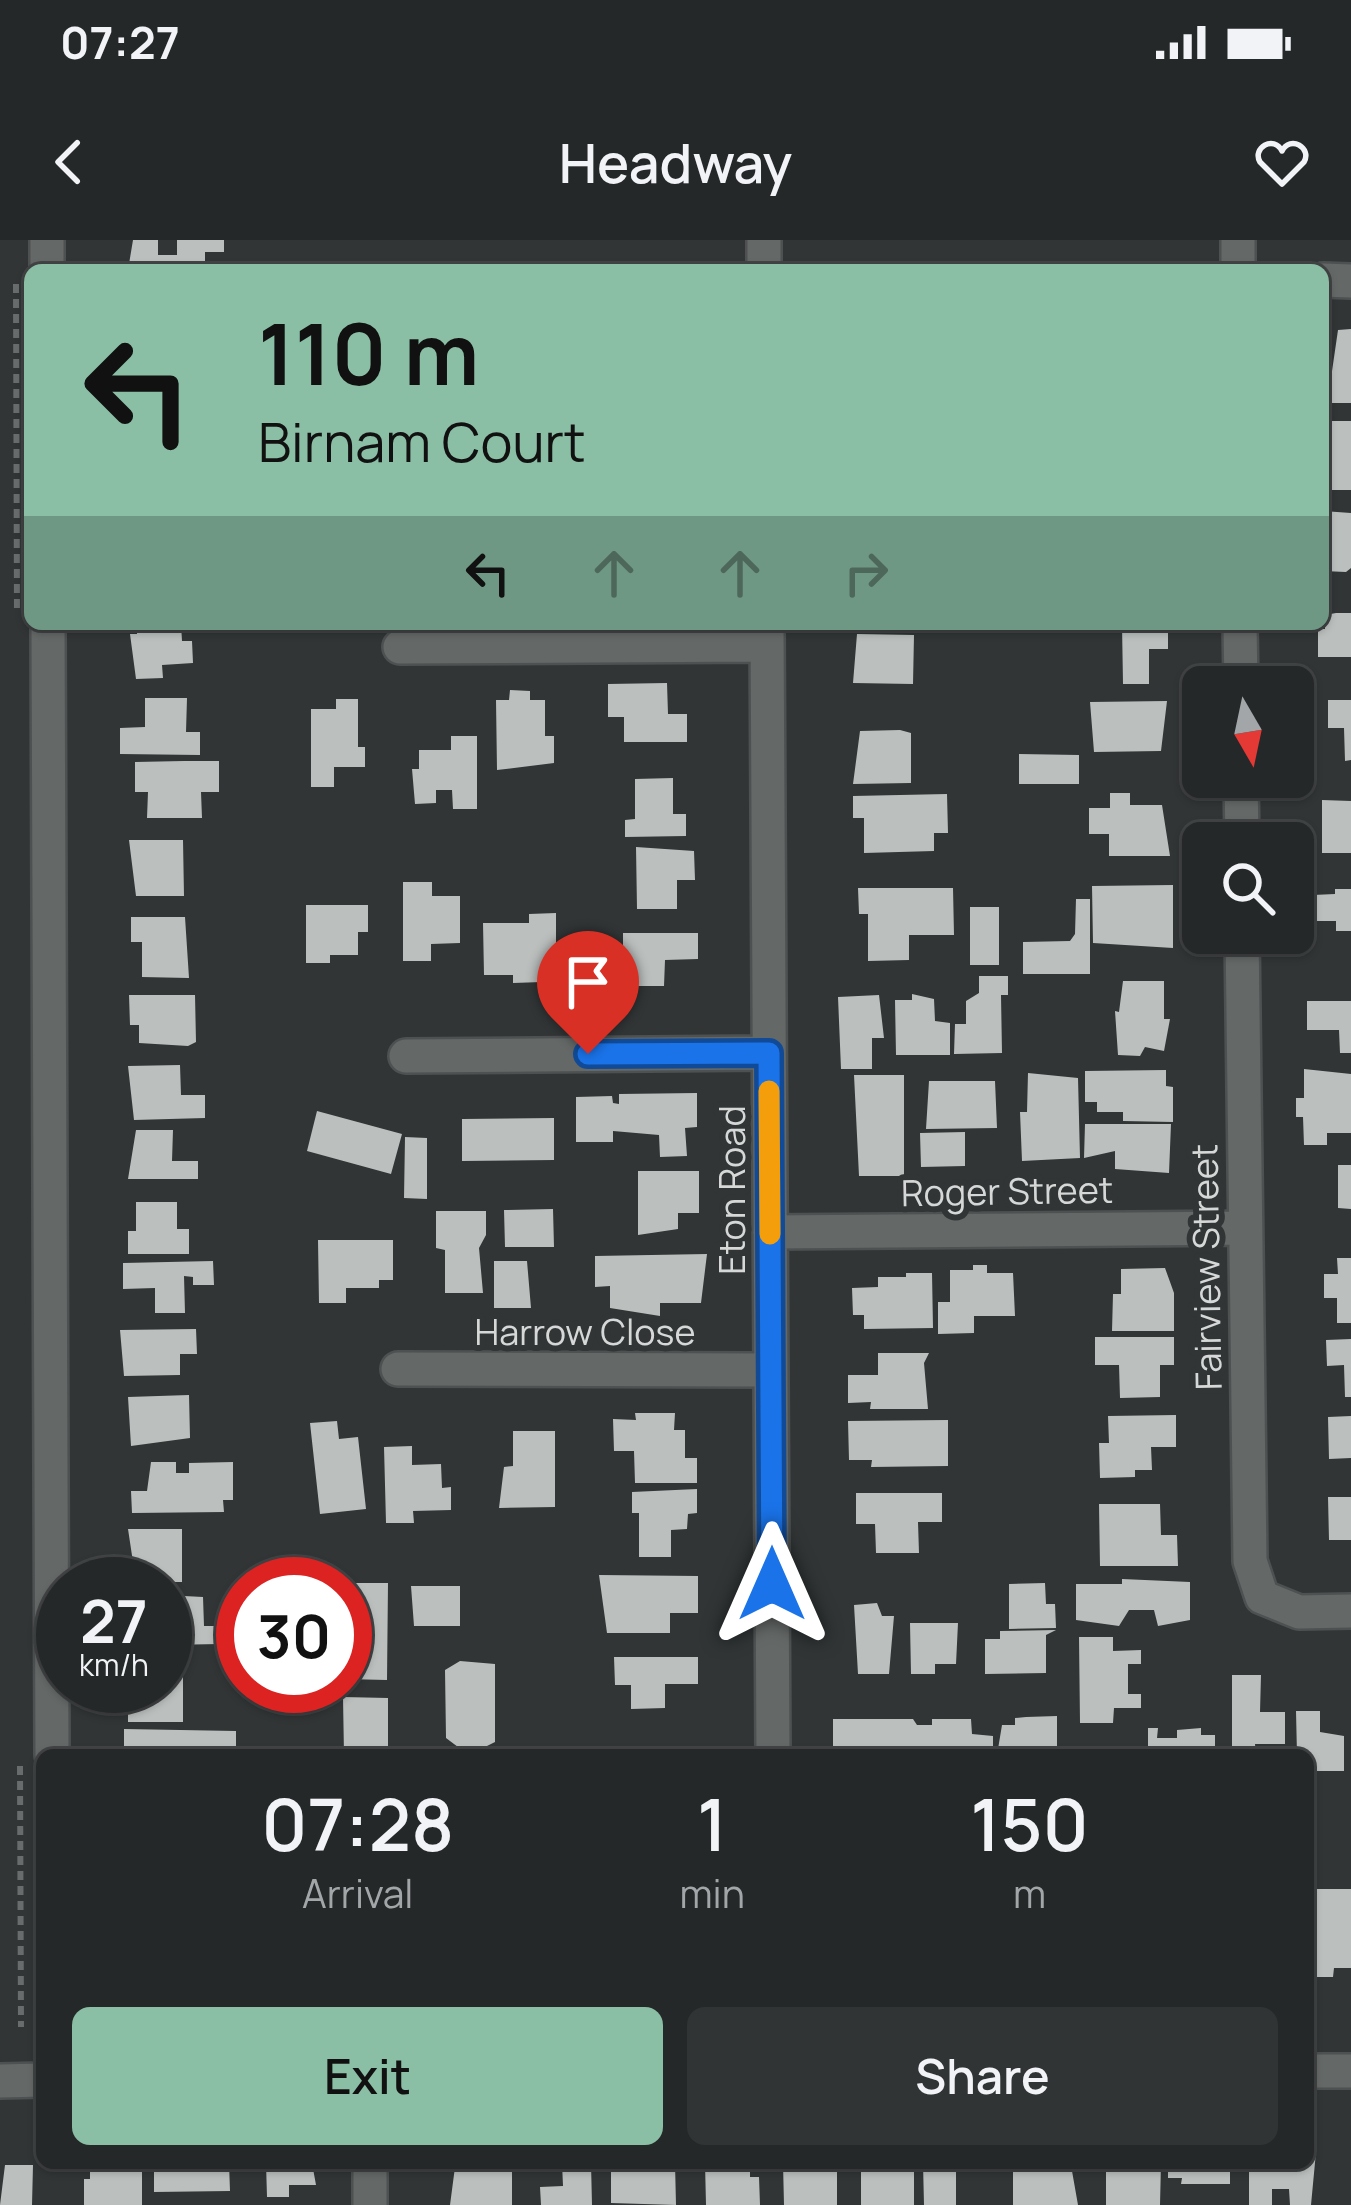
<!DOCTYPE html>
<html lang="en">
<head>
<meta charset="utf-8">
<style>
  body { margin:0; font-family:Manrope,sans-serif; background:#313434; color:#f1f3f6; height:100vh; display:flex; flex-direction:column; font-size:45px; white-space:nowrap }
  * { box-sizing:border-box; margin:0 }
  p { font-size:39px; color:#a3a6a8 }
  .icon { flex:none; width:66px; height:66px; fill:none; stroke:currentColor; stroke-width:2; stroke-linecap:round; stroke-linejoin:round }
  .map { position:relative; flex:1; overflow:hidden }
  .side { position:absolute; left:36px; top:1509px; width:1278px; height:420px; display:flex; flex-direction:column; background:#252828; border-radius:18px; box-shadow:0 3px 9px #0004,0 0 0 3px #424445 }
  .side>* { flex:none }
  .banner { position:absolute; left:24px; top:24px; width:1305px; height:366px; border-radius:18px; box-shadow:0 3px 9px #0004,0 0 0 3px #424445; background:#8abfa5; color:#111; overflow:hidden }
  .needle { width:78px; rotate:171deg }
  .fabs { position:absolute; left:1182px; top:426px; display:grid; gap:24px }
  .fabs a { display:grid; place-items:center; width:132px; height:132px; border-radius:18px; background:#252828; box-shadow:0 3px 9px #0004,0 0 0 3px #424445; font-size:60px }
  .speed { position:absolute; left:36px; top:1317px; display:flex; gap:24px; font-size:60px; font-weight:700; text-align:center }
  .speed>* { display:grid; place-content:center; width:156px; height:156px; border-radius:50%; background:#252828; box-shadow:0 3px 9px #0004,0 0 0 3px #424445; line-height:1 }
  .speed small { font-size:30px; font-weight:400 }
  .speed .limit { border:18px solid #d22; background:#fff; color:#111 }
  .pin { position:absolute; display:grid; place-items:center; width:102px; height:102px; color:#fff; margin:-123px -51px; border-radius:50% 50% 50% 0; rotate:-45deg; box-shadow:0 0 12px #0007 }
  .pin .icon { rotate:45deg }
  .me { position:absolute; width:132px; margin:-66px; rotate:0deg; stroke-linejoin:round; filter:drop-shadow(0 0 9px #0008) }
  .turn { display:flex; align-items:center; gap:42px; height:252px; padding:0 36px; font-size:54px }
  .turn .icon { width:156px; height:156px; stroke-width:2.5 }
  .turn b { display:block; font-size:84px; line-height:102px }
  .lanes { display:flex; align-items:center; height:114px; padding:0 36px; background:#0003; justify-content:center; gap:60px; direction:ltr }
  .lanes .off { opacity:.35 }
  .eta { display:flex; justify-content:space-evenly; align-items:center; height:204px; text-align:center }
  .eta b { font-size:72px; font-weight:600; line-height:84px }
  .primary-button { display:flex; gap:24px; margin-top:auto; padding:24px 36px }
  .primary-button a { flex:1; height:138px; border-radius:18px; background:#8abfa5; color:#111; font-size:48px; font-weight:600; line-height:138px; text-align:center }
  .primary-button a+a { background:#313434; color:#f1f3f6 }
  .status { display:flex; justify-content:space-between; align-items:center; height:84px; padding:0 60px; background:#252828; direction:ltr }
  .status svg { height:33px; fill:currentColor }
  header { display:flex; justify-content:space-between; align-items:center; height:156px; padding:0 36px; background:#252828; font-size:54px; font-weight:600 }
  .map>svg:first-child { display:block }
</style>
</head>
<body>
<div class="status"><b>07:27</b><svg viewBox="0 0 49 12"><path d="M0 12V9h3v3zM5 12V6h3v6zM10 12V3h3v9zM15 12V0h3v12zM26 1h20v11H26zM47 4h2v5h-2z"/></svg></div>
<header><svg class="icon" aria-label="back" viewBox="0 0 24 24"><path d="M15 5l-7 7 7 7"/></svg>Headway<svg class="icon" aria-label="heart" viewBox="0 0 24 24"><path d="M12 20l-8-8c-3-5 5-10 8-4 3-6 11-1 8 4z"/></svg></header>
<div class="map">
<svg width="1351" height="1965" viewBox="0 0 1351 1965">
  <rect width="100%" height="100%" fill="#313535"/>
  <path fill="#bbc0bf" d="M133,0H158V15H177V0H224V12H205V30H128Z
    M1351,89V163H1323V138H1331L1338,90Z
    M1323,181H1351V250H1328Z
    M1323,271L1351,273V328L1346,332L1323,331Z
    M1336,373H1351V417H1318V389H1325V375Z
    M137,384H181L182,401H192L193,423L162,425L163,438L136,439L130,394H137Z
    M1122,384H1168V409H1149V444H1123Z
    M857,394L914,395L913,444L853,443Z
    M667,443L668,474H687V502H624V477H608V444Z
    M510,450L530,451V460H545V496H554V523L497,530L496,460H509Z
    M145,458H187L186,492H200V515L120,514V488L145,487Z
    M336,459H358V507H365V527H334V547H311V469H336Z
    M1328,460H1351V520L1345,521L1344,488H1328Z
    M1167,461L1161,511L1094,512L1090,462Z
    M900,490L911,493V543L853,544L860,491Z
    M451,496H477V569H453L452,550H436V563L415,564L412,529H419V510H451Z
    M1019,514L1079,515V544H1019Z
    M184,521H219V552H201L202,578H147L148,552H135V522Z
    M673,538V574H686V596L625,597V580L635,579V539Z
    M1110,553H1130V565H1162L1170,616H1109V594H1089V568H1110Z
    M947,554L948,593H934V611L864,613V578H853V556Z
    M1322,560L1351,561V613H1322Z
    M129,600H183L184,656H136Z
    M636,607L694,611L695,640H677V669H637Z
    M403,642H432V656H460V703L431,704V721H403Z
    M1173,645V708L1093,703L1092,646Z
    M858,648H953L954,695H909V720L868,721V674H859Z
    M1335,649H1351V691H1336V681H1314L1313,655L1335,654Z
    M1076,659H1090V734H1023V702L1070,701L1075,694Z
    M306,665H368V692H358V715H330V723H306Z
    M970,667H999V725H970Z
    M556,673V734H542V742L513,743V735H484L483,683H529V674Z
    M131,677H185L189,738L142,737V702H131Z
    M623,693H698V719L665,720L664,746H623Z
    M979,736H1008V755H1001L1002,813L954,814L955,784H966V761L979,753Z
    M1123,741H1164V779H1170L1164,811L1145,807L1140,816L1118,815L1115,771L1119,772Z
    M912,754L934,759L935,781L950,783V815H896L895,760H912Z
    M129,755H195L196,802L188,806L139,803V785H130Z
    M879,755L884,798H872V829H841L838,757Z
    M1307,761H1351V813H1340L1339,790H1307Z
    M180,825L181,855H205V878L134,880L128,826Z
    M1304,829L1351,834V893H1327V905H1304L1303,877H1296V858H1304Z
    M1166,830V846L1173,847V882L1123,881V872H1097V862H1085V831Z
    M1028,833L1078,838L1080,918L1022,921L1020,872H1027Z
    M854,835H904V936H859Z
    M929,841H995L997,888L926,889Z
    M697,853V887L685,888L687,916L660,917L659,895L613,891V902H576V857L612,856L613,863L619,864V854Z
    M317,871L402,894L391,934L307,911Z
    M554,878V920L462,921V879Z
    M1085,884H1171L1169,933L1115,929V911L1084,918Z
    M136,890H173L172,921H198V939H128Z
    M965,892V926L921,927L920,893Z
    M405,897L427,898V959L404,958Z
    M1338,925H1351V969L1338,968Z
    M638,931H699V973H678V989L638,995Z
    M136,962H177V989H189V1014H128V991H136Z
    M553,969L554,1007H505L504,970Z
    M436,971H486V995L479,1008L483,1053H445V1010L436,1008Z
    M318,1000H393V1040H379V1048H346V1063H319Z
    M707,1014L701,1063H660V1076L610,1068V1046L595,1047V1016Z
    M1337,1018H1351V1083H1337V1058H1324V1034H1338Z
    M213,1021L214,1045H193V1037L184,1036L185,1073H155V1048L123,1049V1023Z
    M494,1021H527L531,1068H494Z
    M973,1025H987V1033H1013L1015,1076H974V1093L938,1094V1062H950V1030H973Z
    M1165,1028L1174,1053V1091H1112L1113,1054H1121V1029Z
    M906,1033H932L933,1088L864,1089V1075H853L852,1048L878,1047V1037H906Z
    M196,1089L197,1114H180V1135L124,1136L120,1090Z
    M1095,1097H1174V1125H1160V1157L1120,1158L1119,1125H1095Z
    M1351,1099V1157H1345L1344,1125L1327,1126L1326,1100Z
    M878,1113H929L924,1123L928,1169H870L871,1162L848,1163V1135H878Z
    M189,1155L190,1198L131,1206L128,1157Z
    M635,1173H675L674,1190H685V1218H697V1243H635L634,1211H614L613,1179L636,1180Z
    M1176,1175V1207H1151L1152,1230H1135V1237L1100,1238L1099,1203H1109L1108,1176Z
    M1351,1176V1218L1329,1219L1328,1177Z
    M948,1180V1226L871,1227L872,1220H849L848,1181Z
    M337,1181L339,1199L358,1197L366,1269L320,1274L310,1183Z
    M513,1191H555V1267L499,1268L504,1227L513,1226Z
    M412,1206V1225L441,1224L442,1248L451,1247V1270L413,1271L414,1283H386L384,1207Z
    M151,1222H176V1233H189V1223L233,1222V1260H223L224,1272L132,1273L131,1251H147Z
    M697,1249V1273L688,1274L687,1289L671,1290V1317H639V1273H632V1252Z
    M856,1253H942V1282H918L919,1313H876L875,1284H856Z
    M1328,1257H1351V1300H1329Z
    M1099,1264H1160L1161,1295H1177L1178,1326H1100Z
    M128,1289H182V1342H136Z
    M599,1335L698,1336V1373H670V1393H607Z
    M1122,1339L1190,1342V1380L1158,1386L1154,1370H1129L1119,1386L1076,1380V1344H1122Z
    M345,1343H388L387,1440L345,1439Z
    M1045,1343L1046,1364H1055L1056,1388L1009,1389V1344Z
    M411,1346H460V1386H414Z
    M165,1355L203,1357L204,1386H220V1404L165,1405Z
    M877,1363L882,1376H894L889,1434H858L854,1365Z
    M910,1383H958L956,1424H935V1434H911Z
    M1056,1390L1046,1395V1433L985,1434V1399H1000V1391Z
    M1079,1397H1113V1411L1141,1410V1424H1128V1454H1141V1468H1114L1113,1483H1080Z
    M614,1417H698V1444H665V1468L631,1469V1445H615Z
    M460,1421L495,1424V1502L487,1506L458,1507L446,1498L445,1430Z
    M165,1424H183V1482H128V1446H165Z
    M1232,1435H1261L1260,1472H1285V1504H1255L1256,1515H1232Z
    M343,1457L388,1458V1515H344Z
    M1296,1471H1320V1492L1344,1496V1531H1308V1515H1297Z
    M1057,1476V1515H997L1002,1485H1015V1478L1026,1477Z
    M833,1479H913L917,1485H932V1479H971L972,1494L993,1496V1515H833Z
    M1148,1488H1158L1157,1498H1177V1490L1201,1488V1495H1215V1515H1148Z
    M124,1489L236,1491V1515H124Z
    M718,1506L719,1515H654L653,1508Z
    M1308,1649H1351V1728H1334L1333,1737H1308Z
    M1308,1912H1316L1311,1965H1290L1289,1949H1272V1965H1249V1923H1308Z
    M154,1923H229L230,1951L154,1952Z
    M266,1923H312L316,1945H289V1957H267Z
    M485,1923H512V1965H450L455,1927Z
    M562,1923H591L592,1965H541L540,1947L563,1946Z
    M611,1923H675L676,1965L611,1963Z
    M705,1923H750V1937H759L760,1965H706Z
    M783,1923H837V1965H784Z
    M889,1923H914V1965H861V1931L889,1930Z
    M923,1923H956V1965H924Z
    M1013,1923L1072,1931L1078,1965H1013Z
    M1106,1923H1161L1160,1965H1106Z
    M1168,1923H1230V1944H1181L1182,1938H1168Z
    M117,1924H142V1965H84V1939H90V1929H117Z
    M5,1925H33L32,1965H0Z"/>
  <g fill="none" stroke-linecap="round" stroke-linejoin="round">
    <g stroke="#4e5151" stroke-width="38">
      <path id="minor" d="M47,0V30
        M764,0V30
        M1238,0V30
        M1323,40L1351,41
        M48,384L52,1515
        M767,384L773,1515
        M1240,384L1241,447
        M400,407L767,405
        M1241,537L1242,603
        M1242,693L1250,1321L1262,1357L1299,1372L1351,1371
        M406,816L769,813
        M770,992L1244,988
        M398,1129L771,1130
        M370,1923V1965"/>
    </g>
    <g stroke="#4e5151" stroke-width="38">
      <path id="tertiary" d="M1308,1831H1351
        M0,1841L42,1840"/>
    </g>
    <path stroke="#696c6c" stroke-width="6" stroke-dasharray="9 6" stroke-linecap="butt" d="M16,44L17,373
      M20,1526L21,1787"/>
    <use href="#minor" stroke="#646867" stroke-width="33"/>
    <use href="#tertiary" stroke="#646867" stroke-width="33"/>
  </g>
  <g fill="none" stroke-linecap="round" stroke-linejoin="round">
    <g stroke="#114b97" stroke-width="30">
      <path id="route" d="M588,814L769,813L772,1344"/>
    </g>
    <use href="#route" stroke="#1a73e8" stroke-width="21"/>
    <path stroke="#f59e0b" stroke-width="21" d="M769,851L770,994"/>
  </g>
  <g text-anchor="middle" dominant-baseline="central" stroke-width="12" stroke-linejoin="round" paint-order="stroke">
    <g font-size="36" fill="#d6d8d8" stroke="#313535">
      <text transform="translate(731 950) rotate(-90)">Eton Road</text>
      <text transform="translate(1007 951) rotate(-1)">Roger Street</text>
      <text transform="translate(1206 1027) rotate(-91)">Fairview Street</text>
      <text x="585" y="1091">Harrow Close</text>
    </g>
  </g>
</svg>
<div class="fabs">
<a><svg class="needle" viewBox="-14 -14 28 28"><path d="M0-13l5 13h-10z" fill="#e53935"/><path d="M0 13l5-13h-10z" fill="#a3a6a8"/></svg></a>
<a><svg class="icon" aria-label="search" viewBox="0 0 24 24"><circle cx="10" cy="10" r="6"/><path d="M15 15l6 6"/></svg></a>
</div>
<div class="speed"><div>27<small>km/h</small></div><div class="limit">30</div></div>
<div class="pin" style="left:588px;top:814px;background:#d93025"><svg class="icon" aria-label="arrive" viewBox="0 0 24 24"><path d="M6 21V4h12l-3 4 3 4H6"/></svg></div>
<svg class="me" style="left:772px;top:1344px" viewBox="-20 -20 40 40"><path d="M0-17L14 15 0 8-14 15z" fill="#1a73e8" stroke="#fff" stroke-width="4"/></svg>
<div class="banner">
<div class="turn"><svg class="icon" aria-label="left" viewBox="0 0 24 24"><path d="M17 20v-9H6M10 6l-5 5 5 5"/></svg><div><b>110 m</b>Birnam Court</div></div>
<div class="lanes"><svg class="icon" aria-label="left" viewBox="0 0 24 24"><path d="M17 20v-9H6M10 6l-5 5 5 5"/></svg><svg class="icon off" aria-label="ahead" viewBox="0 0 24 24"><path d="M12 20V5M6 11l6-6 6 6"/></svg><svg class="icon off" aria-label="ahead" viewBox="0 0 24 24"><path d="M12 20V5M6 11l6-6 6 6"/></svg><svg class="icon off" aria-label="right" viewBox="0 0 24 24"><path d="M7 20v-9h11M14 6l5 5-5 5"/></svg></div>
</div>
<section class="side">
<div class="eta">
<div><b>07:28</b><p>Arrival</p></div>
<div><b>1</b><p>min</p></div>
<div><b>150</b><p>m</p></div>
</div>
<div class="primary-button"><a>Exit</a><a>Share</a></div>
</section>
</div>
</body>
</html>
